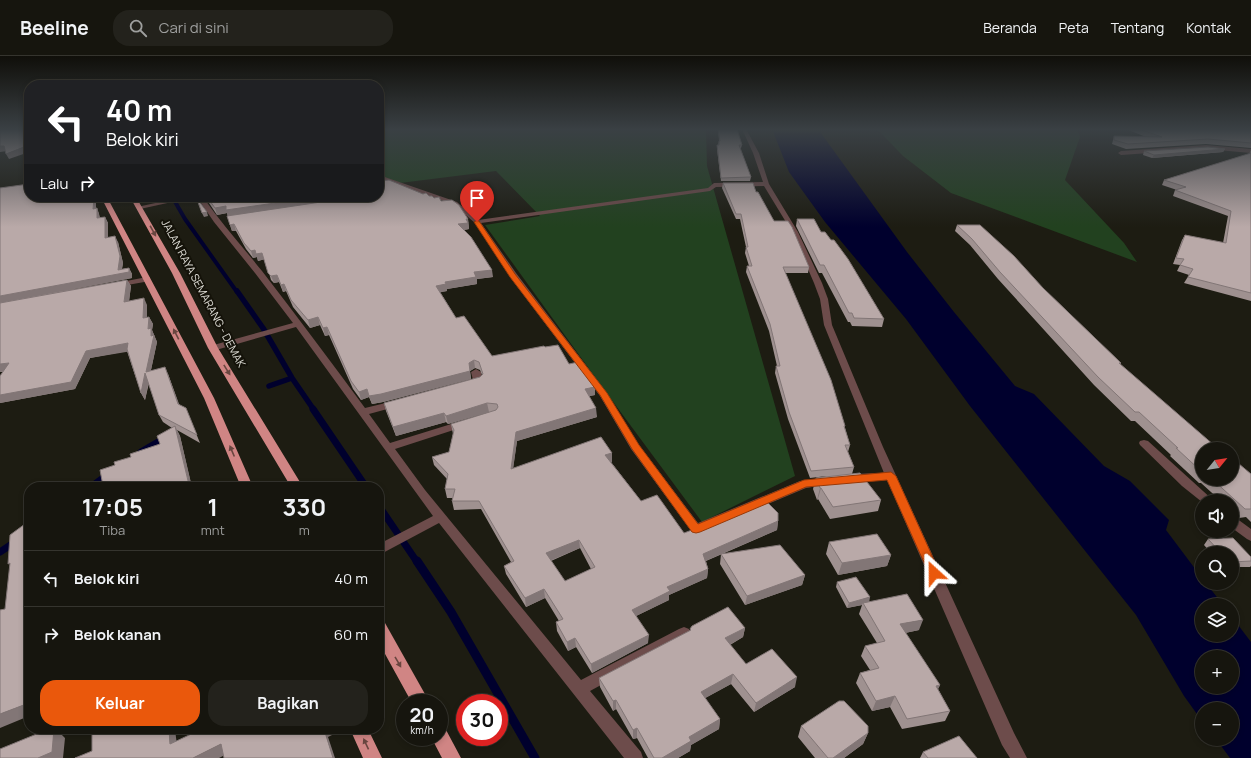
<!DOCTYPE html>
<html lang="id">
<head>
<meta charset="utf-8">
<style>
  body { margin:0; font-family:Manrope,sans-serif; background:#23221c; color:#f1f3f6; height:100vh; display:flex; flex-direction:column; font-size:15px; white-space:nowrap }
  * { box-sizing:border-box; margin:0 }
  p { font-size:13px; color:#9e9f9e }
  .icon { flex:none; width:22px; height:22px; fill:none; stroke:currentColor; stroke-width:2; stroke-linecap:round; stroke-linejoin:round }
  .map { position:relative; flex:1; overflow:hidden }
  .details { position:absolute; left:24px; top:426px; width:360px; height:252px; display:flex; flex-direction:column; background:#16150e; border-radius:16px; box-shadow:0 2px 6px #0003,0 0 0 1px #35342e }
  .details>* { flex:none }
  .hud { position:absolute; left:24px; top:24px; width:360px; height:122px; border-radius:16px; box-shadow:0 2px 6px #0003,0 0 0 1px #35342e; background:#202124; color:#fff; overflow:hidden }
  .needle { width:26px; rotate:60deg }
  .fabs { position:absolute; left:1195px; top:386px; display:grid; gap:8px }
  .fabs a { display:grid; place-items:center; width:44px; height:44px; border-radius:50%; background:#16150e; box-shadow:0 2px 6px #0003,0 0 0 1px #35342e; font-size:20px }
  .speed { position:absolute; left:396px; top:638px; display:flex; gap:8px; font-size:20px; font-weight:700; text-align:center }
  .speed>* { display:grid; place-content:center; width:52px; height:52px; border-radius:50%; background:#16150e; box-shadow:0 2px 6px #0003,0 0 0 1px #35342e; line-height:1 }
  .speed small { font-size:10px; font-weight:400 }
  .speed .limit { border:6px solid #d22; background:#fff; color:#111 }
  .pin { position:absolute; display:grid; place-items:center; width:34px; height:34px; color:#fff; margin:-41px -17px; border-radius:50% 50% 50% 0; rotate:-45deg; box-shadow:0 0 4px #0007 }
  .pin .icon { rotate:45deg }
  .me { position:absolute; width:44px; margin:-22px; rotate:336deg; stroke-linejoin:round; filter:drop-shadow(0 0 3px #0008) }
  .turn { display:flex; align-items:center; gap:14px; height:84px; padding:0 16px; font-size:18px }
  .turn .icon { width:52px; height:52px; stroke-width:2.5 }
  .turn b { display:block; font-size:28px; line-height:34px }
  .then { display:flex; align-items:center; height:38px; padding:0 16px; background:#0003; gap:8px; font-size:15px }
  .eta { display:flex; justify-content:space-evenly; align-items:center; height:68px; text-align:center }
  .eta b { font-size:24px; font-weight:700; line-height:28px }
  .button { display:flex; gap:8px; margin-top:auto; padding:8px 16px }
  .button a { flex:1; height:46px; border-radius:16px; background:#ea580c; color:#fff; font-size:16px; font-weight:700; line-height:46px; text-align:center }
  .button a+a { background:#23221c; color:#f1f3f6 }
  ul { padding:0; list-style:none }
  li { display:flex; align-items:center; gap:12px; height:56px; padding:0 16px; border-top:1px solid #35342e }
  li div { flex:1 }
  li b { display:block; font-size:15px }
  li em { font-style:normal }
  header { display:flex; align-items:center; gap:24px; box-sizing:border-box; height:56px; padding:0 20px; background:#16150e; border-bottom:1px solid #35342e }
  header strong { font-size:19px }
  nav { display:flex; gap:22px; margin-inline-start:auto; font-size:14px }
  .search { width:280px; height:36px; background:#23221c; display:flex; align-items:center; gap:10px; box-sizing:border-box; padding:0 14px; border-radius:16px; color:#9e9f9e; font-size:15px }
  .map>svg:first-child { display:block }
</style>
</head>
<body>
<header>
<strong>Beeline</strong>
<div class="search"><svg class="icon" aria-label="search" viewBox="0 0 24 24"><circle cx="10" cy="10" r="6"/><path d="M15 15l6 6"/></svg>Cari di sini</div>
<nav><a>Beranda</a><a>Peta</a><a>Tentang</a><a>Kontak</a></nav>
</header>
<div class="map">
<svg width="1251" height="702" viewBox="0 0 1251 702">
  <rect width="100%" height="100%" fill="#1d1c12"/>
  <path fill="#22411f" d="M379,73H706L707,110L795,420L702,466L608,339L485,169L540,160L496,115L400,127L379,120Z
    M877,73H1077L1080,81L1065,124L1124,187L1137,206L951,137L903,100Z"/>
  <path fill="#00002d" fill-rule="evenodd" d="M772,73H818L907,196L954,256L1015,330L1034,338L1104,410L1130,425L1169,464L1166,474L1202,522V527H1206L1223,549H1202V579H1232V561L1251,586V702H1230L1216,683H1232V653H1202V665L1184,640L1136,559L970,350L906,263L825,166L789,116ZM1202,601H1232V631H1202Z"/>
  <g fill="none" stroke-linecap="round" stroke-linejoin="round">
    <path stroke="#00002d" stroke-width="3" d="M172,141L174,145"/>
    <path stroke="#00002d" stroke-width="4" d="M174,144L185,163L237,236"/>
    <path stroke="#00002d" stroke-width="5.5" d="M237,235L263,272L292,322L314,354
      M269,330L292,322"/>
    <path stroke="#00002d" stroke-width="7" d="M313,353L366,431
      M141,396L165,382
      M91,431L107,419
      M379,450L417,506
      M0,496L15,486"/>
    <path stroke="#00002d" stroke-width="9" d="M417,505L451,556L535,702"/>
    <path fill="#6d4c4b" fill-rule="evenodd" d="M742,73H746L759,97L769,128L798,176L822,227L828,243L832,269L883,391L1014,677L1027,702H1010L1002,689L887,424L851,426L847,425L845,422L847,419L851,418L884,417L824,269L820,243L814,227L792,176L764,130L716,131L710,135L481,167L516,217L607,337L639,389L698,467L800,425L827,421L831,422L833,425L831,428L806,432L696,478L692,476L631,393L600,340L510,221L475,167L453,148L379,123V119L457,146L478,164L708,132L714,127L763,126L753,97Z
      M1206,89L1251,93V97L1206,93L1121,99L1118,97L1121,95Z
      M183,141H195L140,153L137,151Z
      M197,141H203C221,167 242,190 262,215C297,260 331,306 365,352L398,344L402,345L403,347L402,349L369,358L390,387L461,365H469L470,367L469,369L395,393L425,434L581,624L679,573L684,571L689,573L691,577L689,581L590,635L641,696L643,702H624L439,467L379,499V488L433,460L296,271L216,294H210L209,292L210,290L293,267L255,217L214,166Z
      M147,221H150V225L116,231L112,229L116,227Z
      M476,313L481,316L483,326L478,329L466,330L464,328L466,326L473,324L471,316Z
      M1144,384L1148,385L1214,445H1202V446L1182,430L1140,389L1139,387L1140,385Z
      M1232,461L1236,462L1251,473V485L1247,483L1232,472Z"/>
    <path fill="#d08584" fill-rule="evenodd" d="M101,141H107L214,342L253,431H241L204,342Z
      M130,141H136L180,217L218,292L303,431H291L208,292L172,217Z
      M379,565L385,567L430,647H412L379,587Z
      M439,669L445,672L461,702H442L431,681H439Z
      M350,673H368L382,702H363Z"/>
  </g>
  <path fill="#9f9190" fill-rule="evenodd" d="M718,73H737L742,89L741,92H740L751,121L750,125H721L717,93V89H718L719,85Z
    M1126,73H1251V92L1206,88L1126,93L1112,88L1114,80L1146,81Z
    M1225,93L1223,96L1152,102L1143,99L1144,95Z
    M1251,94V245L1184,227L1189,219L1177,215L1180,209L1173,208L1182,184L1185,179L1223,187L1228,160L1173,140L1175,134H1177L1162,129L1164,124L1249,98Z
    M723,127L756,136L774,165L809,211L808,217H785L845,370V372L850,389L848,396L854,411L852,418L881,444L878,455L830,463L818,443L817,444L813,433L816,422L827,420L810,422L788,363L775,317L776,310H777L769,275L746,216L747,210H749L745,197L746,191L740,163H736L722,132Z
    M0,132L29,141H93V143H94L96,148V152H97L99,158L100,162L105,161L108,167V181L118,186L123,207L122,213L129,212L132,218V222L58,236L127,224L131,230L129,245L147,249V261H149L153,268L152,274L157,286L151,314L168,318L179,349L189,360L200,387L177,374L180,380L191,428L196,431L103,430L115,409L131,401L160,388L172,372L163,366L159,359L149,327L145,344L141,337L127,295L90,302L75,333L0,347V320L3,316H0Z
    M429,140L441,145L468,163L469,173L464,174L493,221L477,223V228L447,233V235L440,236L456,262L492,300L545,291L569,308L595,339L589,340L597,361L517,385L513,412L612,397V406H611L641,445L684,477L778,465L777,474L706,505L708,513L707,522L669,539V544L636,560L648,587L592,617L576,591L568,595L557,575L556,566L559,565L545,542L526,551L506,518L504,510L511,506L481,453L454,454L452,445L453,442H447L445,433L447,423L434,409L432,401L449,396L453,378L451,368L491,356H489L448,368L446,366L396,380L386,355L384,347L480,321L482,319L480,314L475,312L470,315L471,323L383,346L372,348L369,341L361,344L353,333L329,279L325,280L320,269L310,272L293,251L286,235L283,236L279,226L274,227L271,224L265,203L258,205L257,201L253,202L246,193L236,175H232L230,169L227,157L217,159L205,141ZM580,492L591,513L565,525L551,505Z
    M797,163L821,176L884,263L882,271L852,270L850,266H848L822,217H819L796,170Z
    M957,169L1043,232L1121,307L1120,309L1202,393V423H1232L1251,418V466L1246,461L1239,462L1232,456V445H1221L1201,427H1199L1170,400L1171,399L1135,365H1131L1094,329L998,223L970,189L955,175Z
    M1208,483L1251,501V510L1250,511H1232V497H1211L1204,489Z
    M829,486L891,499L887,510L838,519L826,498Z
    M721,498L805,519L802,529L745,549L720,508Z
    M837,526L869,546L919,574L905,577L940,629L938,633L950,655L945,665L902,673L890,651L872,655L856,627L860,617L870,614L861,600L865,590L877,587L859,558L862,549L847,552L836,531Z
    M745,572L743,581L730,589L746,608L795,631L754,656L731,628L705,642L720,663L719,673L691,689L690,695L678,702H648L637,682L633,683L616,653L613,655L600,631L599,622L690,575V573Z
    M801,670L868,677L863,688L844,702H815L798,681Z
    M923,696L977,702H920Z"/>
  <path fill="#827676" d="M29,89V96L9,103L6,98Z
    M0,90H4L7,95L0,96Z
    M1225,93L1223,96L1152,102L1154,99Z
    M317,141H343L344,144L228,160L227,157L217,159L215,152L226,150Z
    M94,143L96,148V158L93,153Z
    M97,152L99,158L100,168L97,162Z
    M207,156L208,160L204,161L202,157Z
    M105,161L108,167V188L105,182Z
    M466,163H468L469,173L459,175L458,168Z
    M234,168L236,175H232L230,169Z
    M115,180L118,186L123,207L121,217L129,212L132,218V222L0,247V240L118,214Z
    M255,194L262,197L265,203L258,205L257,201L253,202L251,195Z
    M492,214L493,221L477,223V228L447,233V235L437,237L436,230L445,226L474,216Z
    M277,219L279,226L274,227L271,220Z
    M127,224L131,230L128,253L124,246Z
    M284,228L286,235L283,236L281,229Z
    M144,242L147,249V269L143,262Z
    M149,261L153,268L152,274L157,286L149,323L146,316L148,273Z
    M318,261L320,269L310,272L308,264Z
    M327,271L329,279L325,280L323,272Z
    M128,287L132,295L90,302L75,333L0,347V339L86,295Z
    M474,304L475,312L470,315L471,323L383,346L372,348L369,340L469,307Z
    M9,307L14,314L0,316V308Z
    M165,311L168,318L182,356L178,348Z
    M145,317L149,324L145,344L141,337Z
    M595,331V339L585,341V333Z
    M367,333L369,341L361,344L359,336Z
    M487,347L489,356L448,368L446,360Z
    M596,352L597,361L517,385L512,421L511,413L516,376Z
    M444,357L446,366L396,380L393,371Z
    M175,370L180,380L192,431L189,429Z
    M612,397V406L606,408L605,399Z
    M820,432H821L818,443L817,444Z
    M778,465L777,474L703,506V498Z
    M579,484L580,492L547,506L546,497Z
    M891,499L887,510L838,519L842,507Z
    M708,513L707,522L669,539V544L632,562V554L667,531Z
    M805,519L802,529L745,549L747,540Z
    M544,533L545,542L526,551L525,542Z
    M870,541L869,547H863L862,549L847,552L849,547Z
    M923,564L919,574L896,579L900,568Z
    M745,572L743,581L724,592L725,582Z
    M649,579L648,587L592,617L591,608Z
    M575,582L576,591L568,595L567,586Z
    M733,618L731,628L700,645L701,636Z
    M797,621L795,631L754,656L756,647Z
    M940,629L935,639L936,630Z
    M895,640L890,651L872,655L876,645Z
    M616,644V653L613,655V645Z
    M29,647V660L0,672V658Z
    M720,663L719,673L691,689L690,695L678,702H662L689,681Z
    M637,672V682L633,683V674Z
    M54,673H56L65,682L63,702H38Z
    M169,673H175L178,698L170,688Z
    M324,673H332L334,678L328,681L335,702H333Z
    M868,677L863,688L844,702H833Z
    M221,688L227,698L219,702H193Z"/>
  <path fill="#b9a9a8" stroke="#827676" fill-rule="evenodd" d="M0,73H29V89L6,98L4,90H0Z
    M718,73H737L742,89H739L751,121L721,122L717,89H719V85H720Z
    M1139,73H1251V87L1208,83L1128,88L1114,84V80L1162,81Z
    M1208,91L1225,93L1154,99L1144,95Z
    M1251,97V237L1188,221L1193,213L1180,209L1184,203L1176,202L1185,179L1226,187L1231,155L1175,134L1186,131L1164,124Z
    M389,124L423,138L426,137L429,140H432L434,142L439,141L441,145L452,144L459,149L468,163H466L468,167L458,168L471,181L492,214L474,216L476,221L445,226L446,228L436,230L456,262L464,260L492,300L544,290L545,291L558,289L569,308L578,306L595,331L585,333L596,352L516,376L511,413L601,381L612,397L605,399L641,445L657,439L684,477L745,454L765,444L778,457V465L703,498L708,513L667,531L670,535L632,554L649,579L591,608L575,582L567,586L556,566L563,563L544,533L525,542L504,510L514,505L479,445H452L455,433H445L448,418L432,401L449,396L454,374L451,368L496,354L498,351L497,348L487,347L446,360L444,357L393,371L384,347L480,321L483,318L479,306L474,304L469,307L470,315L381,338L369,340L367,333L359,336L351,325L327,271L323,272L318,261L308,264L291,244L284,228L281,229L277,219L271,220L268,217L262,197L256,198L255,194L251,195L244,187L234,168L230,169L227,160L341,143L344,141H379V125ZM579,484L595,511L565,525L546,497Z
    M723,127H753L756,136H758L774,165H788L792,171L809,211H783L831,324L845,370H844L850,389H845L854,411L811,415L789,356L776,310H780L770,268L747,210H752L746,191H748L741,158H736Z
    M29,128V141H90V143H94L93,153L97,152V162L105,161V182L115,180L120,200L118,214L129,212V216L0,240V132Z
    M196,141L207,156L202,157Z
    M207,141H317L226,154V150L215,152Z
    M797,163H814L821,176H825L831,184H834L848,203L884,263L854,262L852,257H849L824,209H820Z
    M957,169H980L1014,200L1043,232L1121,307H1119L1215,390H1217L1221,393H1202V416L1176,392H1178L1139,356H1135L1098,321L1000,216L972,183Z
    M127,224L124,246L144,242L143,262L149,261L148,273L151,272V280L154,279L146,316L165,311L178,348L186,352L197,379L159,359L145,317L141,337L127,293L128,287L86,295L71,326L0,339V320L9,307L0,308V247Z
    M175,370L189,429L194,428L195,431H99L103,430L100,414L115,409L114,406L131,401L130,398L160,388L157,380Z
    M1232,402L1251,418V453H1245L1212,423H1232Z
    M860,417L881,444L833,451L821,432H820L816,422Z
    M29,465V647L0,658V554L5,553L10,507L8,508L10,479Z
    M877,478L891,499L842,507L829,486Z
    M1233,482L1251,501V505L1232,506V497H1221L1208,483Z
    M780,489L805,519L747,540L721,498Z
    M856,521L870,541L849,547L837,526Z
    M907,538L923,564L900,568L940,629L936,630L950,655L907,663L895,640L876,645L860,617L879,612L865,590L885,585L863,547Z
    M728,551L745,572L725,582L746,608L772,593L797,621L756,647L733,618L701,636L720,663L689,681L691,685L662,702H654L637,672L633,674L616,644L613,645L599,622L691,574L690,573L692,570Z
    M839,645H844L868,670V677L833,702H828L801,670Z
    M49,673H54L52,696L38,702H0V693Z
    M92,673H169L170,688L202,673H324L333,702H224L221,688L193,702H75L92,695Z
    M959,680L977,702H928L923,696Z"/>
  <defs><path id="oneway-solid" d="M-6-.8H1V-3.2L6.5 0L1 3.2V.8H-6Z"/></defs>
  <g fill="#694640">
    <use href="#oneway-solid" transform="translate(153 175) rotate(61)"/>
    <use href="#oneway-solid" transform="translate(176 278) rotate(-117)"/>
    <use href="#oneway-solid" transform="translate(227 314) rotate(58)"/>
    <use href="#oneway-solid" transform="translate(232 395) rotate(-113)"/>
    <use href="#oneway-solid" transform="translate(398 606) rotate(60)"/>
    <use href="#oneway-solid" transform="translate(366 688) rotate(-115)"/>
  </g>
  <linearGradient id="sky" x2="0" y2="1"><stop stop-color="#100f0a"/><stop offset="0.43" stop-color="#3a4044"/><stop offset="1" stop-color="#3a4044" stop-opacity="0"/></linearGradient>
  <rect width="1251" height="171" fill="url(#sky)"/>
  <path fill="#ea580c" stroke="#983908" d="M477,164L479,165L515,218L607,337L639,389L698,468L804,424L891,416L896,420L940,517L938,520L934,522L930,520L887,424L806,431L700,476L696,477L692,476L632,393L600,339L510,221L474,166Z"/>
  <g text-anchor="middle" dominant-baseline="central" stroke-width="4" stroke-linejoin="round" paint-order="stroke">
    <g font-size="11" fill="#e0dfd8" stroke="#141209">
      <text transform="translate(204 237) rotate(62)">JALAN RAYA SEMARANG - DEMAK</text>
    </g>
  </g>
</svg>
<div class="fabs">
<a><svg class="needle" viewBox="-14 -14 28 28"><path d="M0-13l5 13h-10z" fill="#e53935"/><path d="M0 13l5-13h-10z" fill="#9e9f9e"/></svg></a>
<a><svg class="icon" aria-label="sound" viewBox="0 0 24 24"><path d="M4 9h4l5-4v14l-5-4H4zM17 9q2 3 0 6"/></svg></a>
<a><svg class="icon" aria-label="search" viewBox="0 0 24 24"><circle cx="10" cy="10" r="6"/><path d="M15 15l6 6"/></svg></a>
<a><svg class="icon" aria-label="layers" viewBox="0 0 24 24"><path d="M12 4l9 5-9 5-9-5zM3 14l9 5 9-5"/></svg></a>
<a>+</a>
<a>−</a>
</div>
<div class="speed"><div>20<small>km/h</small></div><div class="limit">30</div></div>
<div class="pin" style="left:477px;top:166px;background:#d93025"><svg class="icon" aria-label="arrive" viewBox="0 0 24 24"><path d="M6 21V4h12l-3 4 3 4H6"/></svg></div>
<svg class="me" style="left:934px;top:517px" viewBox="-20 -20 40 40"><path d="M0-17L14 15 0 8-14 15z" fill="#ea580c" stroke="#fff" stroke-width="4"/></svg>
<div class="hud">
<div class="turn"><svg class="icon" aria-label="left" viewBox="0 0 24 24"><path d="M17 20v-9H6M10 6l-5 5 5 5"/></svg><div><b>40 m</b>Belok kiri</div></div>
<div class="then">Lalu<svg class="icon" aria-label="right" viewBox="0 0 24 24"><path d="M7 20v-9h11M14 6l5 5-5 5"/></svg></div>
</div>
<section class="details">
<div class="eta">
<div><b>17:05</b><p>Tiba</p></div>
<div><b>1</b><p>mnt</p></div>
<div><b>330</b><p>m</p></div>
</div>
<ul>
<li><svg class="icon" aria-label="left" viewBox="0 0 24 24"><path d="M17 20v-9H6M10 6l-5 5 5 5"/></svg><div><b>Belok kiri</b></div><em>40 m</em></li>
<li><svg class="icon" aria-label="right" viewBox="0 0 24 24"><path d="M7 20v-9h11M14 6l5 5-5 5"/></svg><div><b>Belok kanan</b></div><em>60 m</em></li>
</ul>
<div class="button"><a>Keluar</a><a>Bagikan</a></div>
</section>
</div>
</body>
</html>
